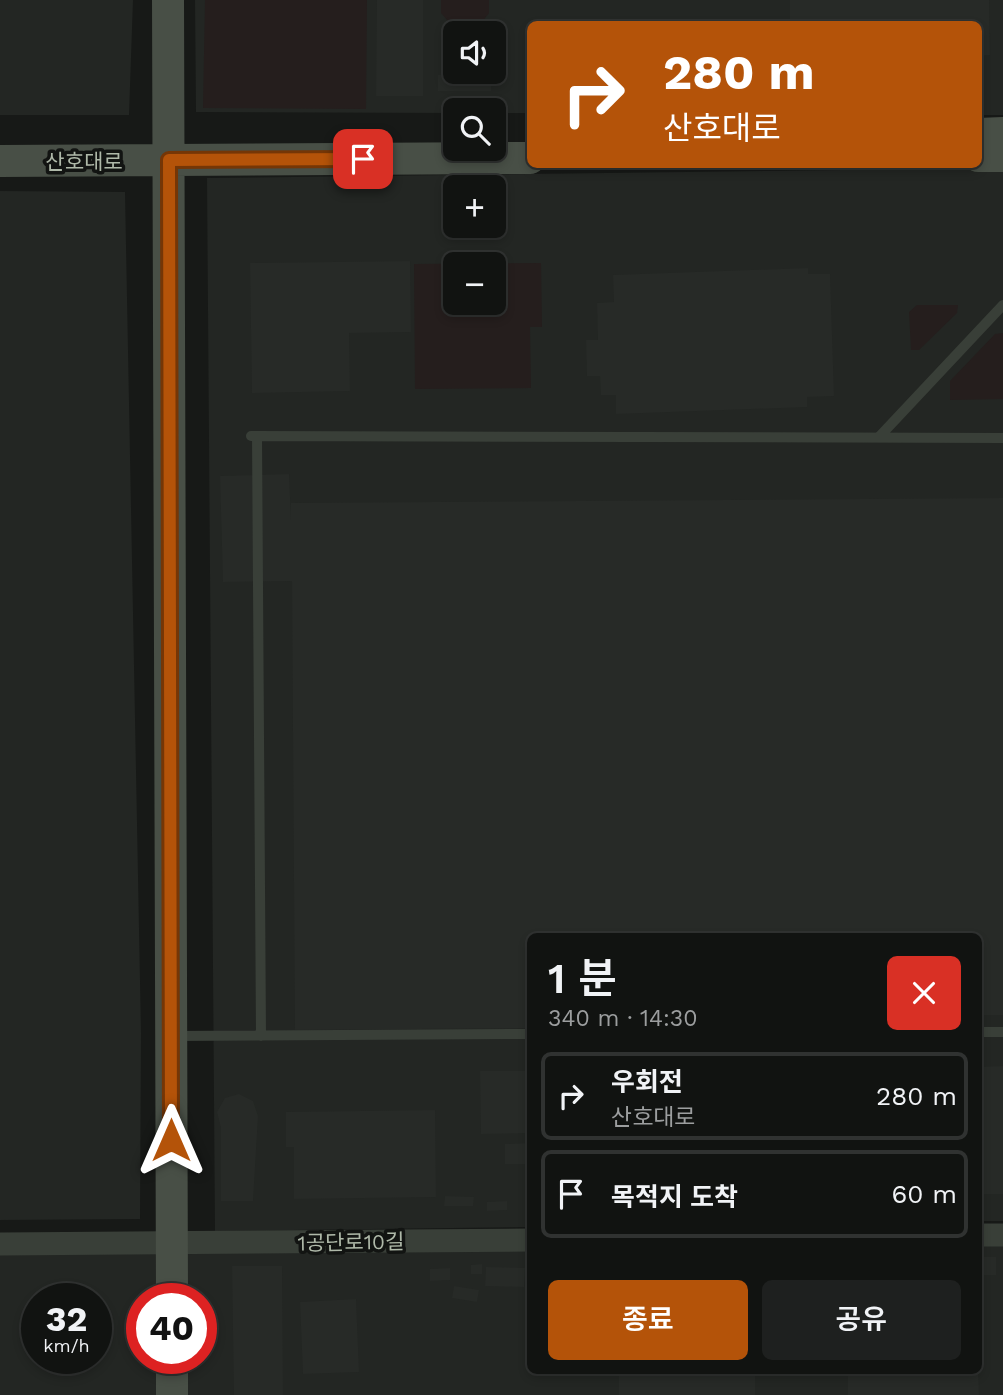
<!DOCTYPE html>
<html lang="ko">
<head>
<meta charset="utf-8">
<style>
  body { margin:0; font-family:"Work Sans","Noto Sans KR",sans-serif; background:#1e201f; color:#f1f3f6; height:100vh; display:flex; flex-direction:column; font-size:26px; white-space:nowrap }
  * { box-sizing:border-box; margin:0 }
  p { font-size:23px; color:#9c9e9f }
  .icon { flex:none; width:38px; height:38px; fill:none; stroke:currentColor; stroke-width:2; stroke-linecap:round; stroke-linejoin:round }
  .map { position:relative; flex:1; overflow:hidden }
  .drawer { position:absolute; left:527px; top:933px; width:455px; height:441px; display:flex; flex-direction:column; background:#111311; border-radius:10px; box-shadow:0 4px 10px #0003,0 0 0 2px #303231 }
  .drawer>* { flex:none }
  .hud { position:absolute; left:527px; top:21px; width:455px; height:147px; border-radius:10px; box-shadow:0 4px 10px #0003,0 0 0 2px #303231; background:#b45309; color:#fff; overflow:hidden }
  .tools { position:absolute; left:443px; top:21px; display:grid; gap:14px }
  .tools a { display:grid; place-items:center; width:63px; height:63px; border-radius:10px; background:#111311; box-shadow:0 4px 10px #0003,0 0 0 2px #303231; font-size:35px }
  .speed { position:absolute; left:21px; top:1283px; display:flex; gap:14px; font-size:35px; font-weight:700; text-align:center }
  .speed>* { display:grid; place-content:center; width:91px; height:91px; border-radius:50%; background:#111311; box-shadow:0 4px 10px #0003,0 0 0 2px #303231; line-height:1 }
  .speed small { font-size:18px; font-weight:400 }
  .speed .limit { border:10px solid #d22; background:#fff; color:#111 }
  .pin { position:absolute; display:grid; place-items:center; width:60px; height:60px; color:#fff; margin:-30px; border-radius:14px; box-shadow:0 4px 10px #0006 }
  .me { position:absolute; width:77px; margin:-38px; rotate:0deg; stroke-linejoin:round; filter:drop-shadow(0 0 5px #0008) }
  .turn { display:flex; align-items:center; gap:24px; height:147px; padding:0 21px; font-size:32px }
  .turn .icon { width:91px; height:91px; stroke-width:2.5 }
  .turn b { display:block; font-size:49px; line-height:60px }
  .round { display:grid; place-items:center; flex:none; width:74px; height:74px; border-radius:10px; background:#1e201f }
  .summary { display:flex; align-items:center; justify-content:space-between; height:119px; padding:0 21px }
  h1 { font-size:42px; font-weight:600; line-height:52px }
  .primary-button { display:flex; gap:14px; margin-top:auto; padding:14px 21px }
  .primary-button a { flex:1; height:80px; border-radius:10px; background:#b45309; color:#fff; font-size:28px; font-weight:600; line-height:80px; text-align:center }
  .primary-button a+a { background:#1e201f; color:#f1f3f6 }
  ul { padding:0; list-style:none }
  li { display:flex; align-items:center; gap:21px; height:88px; margin:0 14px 10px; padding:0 7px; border:4px solid #303231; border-radius:10px }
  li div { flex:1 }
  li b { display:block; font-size:26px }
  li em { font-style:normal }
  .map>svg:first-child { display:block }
</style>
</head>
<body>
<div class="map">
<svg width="1003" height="1395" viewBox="0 0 1003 1395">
  <rect width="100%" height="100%" fill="#171917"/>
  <path fill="#232623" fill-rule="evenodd" d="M0,0H133L129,115H0Z
    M195,0H1003V115H978V24H530V113H494V110H455V113L196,112ZM455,33H494V72H455Z
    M1003,168V1221H978V936H530V1227L215,1231L207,178ZM455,187H494V226H455ZM455,264H494V303H455Z
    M0,191L125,192L141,1033L140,1219L0,1220Z
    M978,1235H1003V1395H0V1244L530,1240V1370H978ZM37,1298H96V1358H37ZM142,1298H201V1358H142Z"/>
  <path fill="#251e1d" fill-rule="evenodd" d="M205,0H367L366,109L203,108Z
    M441,0H489V13L482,22L448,21L441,13Z
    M541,263L542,327H530L531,388L415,389L414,264ZM494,264V303H455V264Z
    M917,305H958L957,313L919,350H911L909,312Z
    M1003,333V399L950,400V381L995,334Z"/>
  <path fill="#272a27" d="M377,0H423V96H376Z
    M790,0H989L990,55L978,56V24H790Z
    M438,75H491V91H438Z
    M410,261L411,332L349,333L350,391L252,393L250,263Z
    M808,268V274H830L834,396L807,397V407L616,414V395H601L600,376H587L586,340H598L597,303L614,302L613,275Z
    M289,474L291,520V503L1003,498V1015H978V936H530V1028L295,1030L292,581L223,582L220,476Z
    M1003,1066V1194H978V1067Z
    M480,1071H530V1133L481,1134Z
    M239,1094L253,1101L258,1116L253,1201H221V1128L217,1112L225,1098Z
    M435,1110L436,1197L294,1199V1147H286V1112Z
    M530,1143V1164H505V1144Z
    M445,1196L474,1197L473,1206H444Z
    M507,1201V1210L487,1211V1202Z
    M978,1257H996V1275H979Z
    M482,1264V1274H471V1265Z
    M232,1266H282L283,1395H234Z
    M486,1267L525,1268L524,1287L485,1286Z
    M450,1268V1280L430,1281V1269Z
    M454,1286L479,1290L477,1302L452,1298Z
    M356,1299L359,1372L303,1374L300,1302Z
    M619,1370H755V1395H619Z
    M848,1370H978L979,1395H848Z"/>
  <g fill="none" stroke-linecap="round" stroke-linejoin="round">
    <path stroke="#393f38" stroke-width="10" d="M251,436L1003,438
      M257,436L261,1036
      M879,437L1003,305
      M978,1032H1003
      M173,1036L530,1034"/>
    <path stroke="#393f38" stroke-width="23" d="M978,1235H1003
      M0,1244L530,1240"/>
    <path stroke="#484f46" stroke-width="32" d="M168,0L172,1298
      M978,134L1003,133
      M978,156H1003
      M0,161L530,158
      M172,1358V1395"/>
  </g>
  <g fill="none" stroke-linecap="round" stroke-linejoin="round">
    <g stroke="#753606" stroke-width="18">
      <path id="route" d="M171,1140L169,160L363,159"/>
    </g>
    <use href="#route" stroke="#b45309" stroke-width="12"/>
  </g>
  <g text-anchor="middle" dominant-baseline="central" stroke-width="7" stroke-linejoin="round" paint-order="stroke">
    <g font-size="21" fill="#afb9a9" stroke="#121412">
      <text x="84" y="161">산호대로</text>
      <text transform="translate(351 1242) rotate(-1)">1공단로10길</text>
    </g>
  </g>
</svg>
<div class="tools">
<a><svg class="icon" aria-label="sound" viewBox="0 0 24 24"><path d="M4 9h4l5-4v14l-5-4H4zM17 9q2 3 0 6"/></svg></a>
<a><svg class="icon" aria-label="search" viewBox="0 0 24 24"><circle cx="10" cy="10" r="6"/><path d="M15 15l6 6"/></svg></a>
<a>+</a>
<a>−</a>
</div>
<div class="speed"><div>32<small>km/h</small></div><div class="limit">40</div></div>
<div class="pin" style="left:363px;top:159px;background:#d93025"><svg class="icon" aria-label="arrive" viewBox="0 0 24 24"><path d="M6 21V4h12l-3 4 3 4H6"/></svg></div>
<svg class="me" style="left:171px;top:1140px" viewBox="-20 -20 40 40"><path d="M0-17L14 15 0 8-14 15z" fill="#b45309" stroke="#fff" stroke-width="4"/></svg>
<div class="hud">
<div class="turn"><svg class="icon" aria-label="right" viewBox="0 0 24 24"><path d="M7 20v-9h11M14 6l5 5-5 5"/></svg><div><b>280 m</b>산호대로</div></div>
</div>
<section class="drawer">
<div class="summary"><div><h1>1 분</h1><p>340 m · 14:30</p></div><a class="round" style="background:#d93025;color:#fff"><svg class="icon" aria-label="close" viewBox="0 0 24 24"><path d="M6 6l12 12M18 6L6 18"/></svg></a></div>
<ul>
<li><svg class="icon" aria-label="right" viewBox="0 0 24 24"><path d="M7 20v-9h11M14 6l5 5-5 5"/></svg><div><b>우회전</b><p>산호대로</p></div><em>280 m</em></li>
<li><svg class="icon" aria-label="arrive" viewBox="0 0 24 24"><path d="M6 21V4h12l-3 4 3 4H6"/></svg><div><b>목적지 도착</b></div><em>60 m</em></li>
</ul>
<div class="primary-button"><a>종료</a><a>공유</a></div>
</section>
</div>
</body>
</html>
